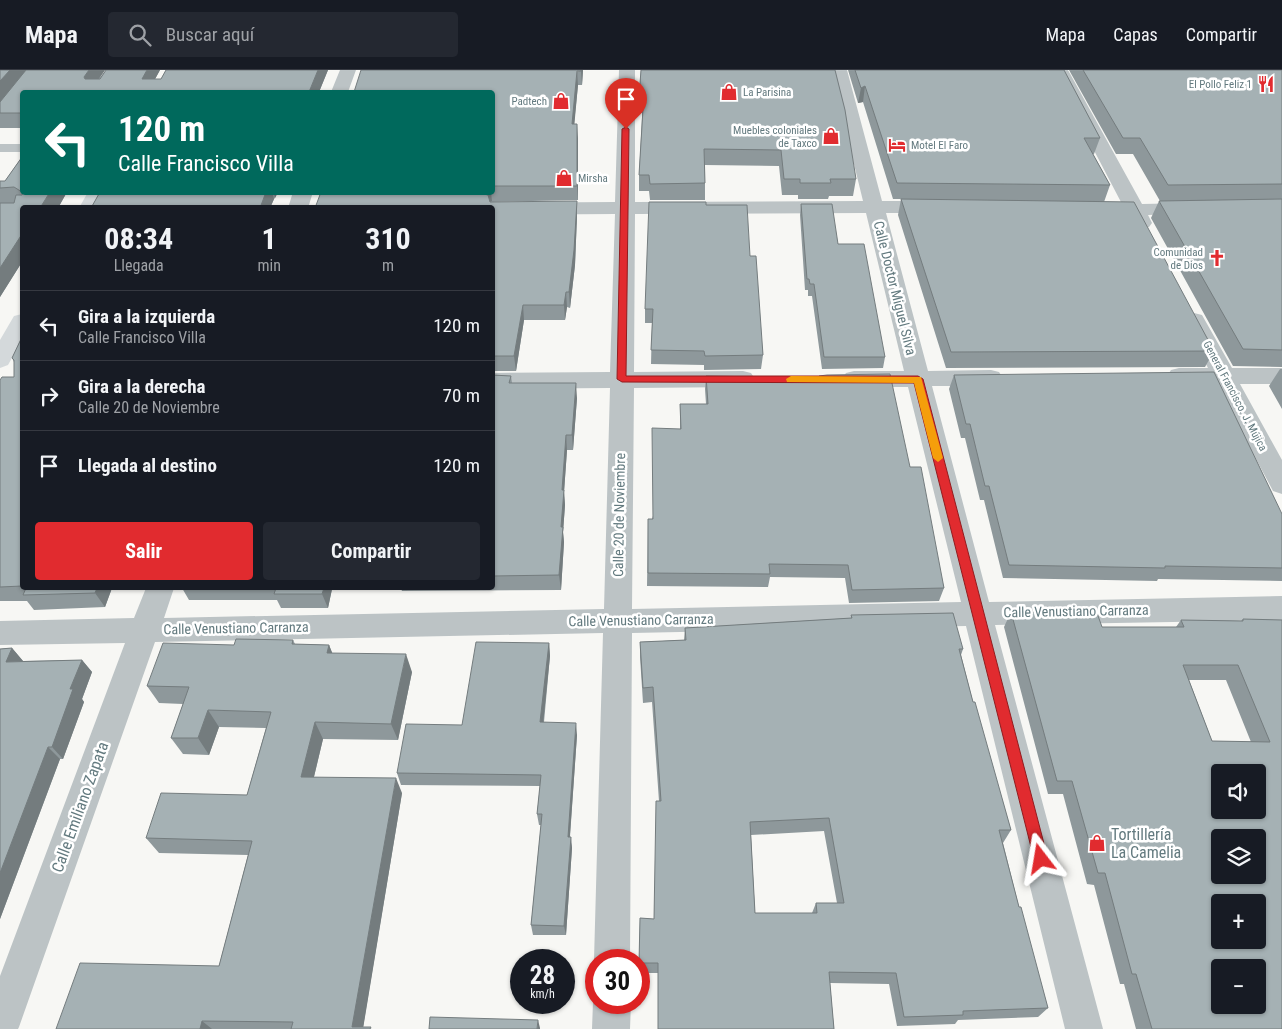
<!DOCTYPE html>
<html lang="es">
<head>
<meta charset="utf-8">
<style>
  body { margin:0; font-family:"Roboto Condensed",sans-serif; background:#242831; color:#f1f3f6; height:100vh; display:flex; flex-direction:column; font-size:19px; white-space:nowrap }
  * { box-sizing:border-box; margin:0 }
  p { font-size:16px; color:#9ea1a6 }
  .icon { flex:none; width:28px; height:28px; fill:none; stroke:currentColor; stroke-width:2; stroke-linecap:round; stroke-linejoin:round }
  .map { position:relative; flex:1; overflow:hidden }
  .sheet { position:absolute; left:20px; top:135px; width:475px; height:385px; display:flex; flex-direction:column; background:#171b24; border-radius:5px; box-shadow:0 1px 4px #0004 }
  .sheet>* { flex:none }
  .banner { position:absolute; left:20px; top:20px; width:475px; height:105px; border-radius:5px; box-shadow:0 1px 4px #0004; background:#00695c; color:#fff; overflow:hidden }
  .buttons { position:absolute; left:1211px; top:694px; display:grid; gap:10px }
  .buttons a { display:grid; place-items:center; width:55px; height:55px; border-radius:5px; background:#171b24; box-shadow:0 1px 4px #0004; font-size:25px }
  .speed { position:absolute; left:510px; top:879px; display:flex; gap:10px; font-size:25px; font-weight:700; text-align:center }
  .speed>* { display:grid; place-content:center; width:65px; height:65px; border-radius:50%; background:#171b24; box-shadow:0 1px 4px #0004; line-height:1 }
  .speed small { font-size:12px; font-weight:400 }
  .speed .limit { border:8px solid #d22; background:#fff; color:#111 }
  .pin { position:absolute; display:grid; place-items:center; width:42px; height:42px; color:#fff; margin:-51px -21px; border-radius:50% 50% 50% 0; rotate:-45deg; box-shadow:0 0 5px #0007 }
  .pin .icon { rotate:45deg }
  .me { position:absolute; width:55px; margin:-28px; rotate:346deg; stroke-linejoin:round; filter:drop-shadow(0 0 4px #0008) }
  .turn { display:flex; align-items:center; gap:18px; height:105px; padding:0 15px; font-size:22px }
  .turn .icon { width:65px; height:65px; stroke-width:2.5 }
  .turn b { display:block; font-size:35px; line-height:42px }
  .eta { display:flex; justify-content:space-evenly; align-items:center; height:85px; text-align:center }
  .eta b { font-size:30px; font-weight:700; line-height:35px }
  .button { display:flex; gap:10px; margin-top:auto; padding:10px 15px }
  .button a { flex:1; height:58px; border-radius:5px; background:#e12b2f; color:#fff; font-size:20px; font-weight:700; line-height:58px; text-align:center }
  .button a+a { background:#242831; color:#f1f3f6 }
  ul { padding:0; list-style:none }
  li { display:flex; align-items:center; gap:15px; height:70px; padding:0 15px; border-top:1px solid #363941 }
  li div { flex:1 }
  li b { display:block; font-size:19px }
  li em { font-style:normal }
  header { display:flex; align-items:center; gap:30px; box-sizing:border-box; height:70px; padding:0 25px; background:#171b24; border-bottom:1px solid #363941 }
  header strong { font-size:24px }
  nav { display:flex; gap:28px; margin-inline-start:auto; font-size:18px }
  .search { width:350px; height:45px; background:#242831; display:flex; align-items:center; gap:12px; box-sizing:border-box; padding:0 18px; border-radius:5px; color:#9ea1a6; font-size:19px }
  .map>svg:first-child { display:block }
</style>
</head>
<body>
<header>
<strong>Mapa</strong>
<div class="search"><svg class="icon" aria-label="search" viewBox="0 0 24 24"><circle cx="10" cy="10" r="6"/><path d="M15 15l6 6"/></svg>Buscar aquí</div>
<nav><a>Mapa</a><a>Capas</a><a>Compartir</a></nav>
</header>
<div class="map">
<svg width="1282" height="959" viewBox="0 0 1282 959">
  <rect width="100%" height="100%" fill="#f7f7f4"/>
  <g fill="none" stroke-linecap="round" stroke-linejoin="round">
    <path fill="#bcc3c5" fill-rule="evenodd" d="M0,74H22V82H0Z"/>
    <path fill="#bcc3c5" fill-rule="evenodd" d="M340,0H356L348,22H331Z
      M619,0H635V132L863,131L831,0H847L882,131H936L943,133L946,137L943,141L936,143H886L928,301L991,300L999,302L1003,308L999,314L991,316H932L989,532L1282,526V550L995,555L1103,959H1065L966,556L632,563L630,890H596V896L594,890L603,563L155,572L19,957L18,959H0V906L125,573L0,575V551L134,548L146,518H174L164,548L604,539L610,318L492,319V303L610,302L615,144L492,145V138H483L485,135L492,133L615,132ZM866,143L904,301H854L846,303L842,309L846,315L854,317H908L961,532L632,539L634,318L743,317L751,315L755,309L751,303L743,301L634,302L635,144Z
      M1052,0H1068L1142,134L1191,133L1198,135L1201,139L1198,143L1148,145L1152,153L1149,157L1142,159L1135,157L1128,146L1094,144L1091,140L1094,136L1122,134Z
      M293,122H313L308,138H288Z
      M1194,243L1202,245L1232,298H1282V314H1240L1282,390V424L1273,421L1216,314H1179L1171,312L1167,306L1171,300L1179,298H1208L1183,250L1186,245Z
      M596,925V932H631L630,959H592L593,932Z"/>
    <path fill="#d4d9db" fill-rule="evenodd" d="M88,122H108L99,138H79Z
      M22,244V270L8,295L0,298V270L14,246Z"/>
  </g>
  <path fill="#8e989b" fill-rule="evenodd" d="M0,0H105L99,9L106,0H160L155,9H161L166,0H328L319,22H22V58H0Z
    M583,0L582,15H578L574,54L578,69V130L490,132L577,146L575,195L570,238L567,237L565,250H524L516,301H492V138L321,122H492V22Z
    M641,0L856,109L853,126H829L828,129H798V125H782L779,96L705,95V130H650L649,121H639V105L642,47V43H639V27Z
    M848,0H1064L1100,68L1094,84H1093L1110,115L1104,132L1214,281L1205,297L946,298L898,145L901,129H893L863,32L858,33Z
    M1069,0H1282V297L1233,296L1151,148L1159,131H1160L1133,84H1116Z
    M22,87V122H67L58,138H22V192L0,227V111H5Z
    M100,122H278L275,128L274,129L270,138H91Z
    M801,134L838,174L885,287L883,298L822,299L812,226H808V220H805L800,145Z
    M706,135L750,186L763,285L761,299L704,300V295L651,294L652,253H645V239Z
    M22,267V518H112L105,537L34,540L27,531H0V310L14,307V292L12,288Z
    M1280,299H1282V339L1269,316Z
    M492,305L511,306L512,313L577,328L573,380H567L564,422L565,435L563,462L564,472L561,520L402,521L401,519H332L328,538H281L277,530H189L182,518H492Z
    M954,305L1282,444V511L1158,509L1157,511L1003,508L984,430H980L965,368H961L949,319Z
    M706,306L818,308L819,306L910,397L944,518L939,531L849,533L845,508L770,507L768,517L647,516L648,449H652L680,359V334H706L705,319Z
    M1011,542L1102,557H1176L1181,550L1241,551L1243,549L1282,550V959H1136L1124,914H1120L1094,815L1087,814L1063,724H1048L1004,557ZM1189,610H1226L1251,672L1212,671Z
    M851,545L963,579L961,585L973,632L1011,760L1003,773L1019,837L1048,938L1038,947L958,950L955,954L897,956L889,914L830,913L834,959H658V903H639L640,848L654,849L659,731L652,632L643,633L640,587V572L684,570L685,558L851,548ZM824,761L837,833H816L812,843H755L751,765Z
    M293,570L295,574L329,575L332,583L412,602L398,670L323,669L314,707L402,723L363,957L372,959H56L219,896L248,785L159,783L146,768L247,725L266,658L219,657L209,685L183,684L171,668L183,634L159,633L147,616L234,575Z
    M549,573L550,586L544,652L577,665L570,767L572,778L566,865H533L531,855L541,755H539L537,744L540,716L401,715L397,703L462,655Z
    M12,578L23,591L82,590L92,602L82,629L84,632L63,689H60L0,849V579Z"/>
  <path fill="#747c7e" d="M10,0H28L0,34V11Z
    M89,0H105L90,21L85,9L84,7Z
    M147,0H160L148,22L142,9Z
    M318,0H328L319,22H309Z
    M581,0H583L582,15Z
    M577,1L578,15L573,69L572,54Z
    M865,16L863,32L858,33L861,18Z
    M577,54L578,69V130L577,116Z
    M50,122H67L58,138H40Z
    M266,122H272L274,129L270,138H260Z
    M274,122H278L275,128Z
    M480,122H491L492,131L484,133L479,123Z
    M577,131V146L575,195L570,238L569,222Z
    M22,164V192L0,227V198Z
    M566,222L567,237L565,250L564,235Z
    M523,235L524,250L516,301L514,286Z
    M576,313L577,328L573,380L572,365Z
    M566,365L567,380L564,422L565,435L563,462L564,472L561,520L559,505L562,420Z
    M97,518H112L105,537L95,523Z
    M324,518H332V519L328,538L322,524Z
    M549,573L550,586L542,664L540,652Z
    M329,575L336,592L327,583Z
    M12,578L23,591L6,592Z
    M406,584L412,602L398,670L391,654Z
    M82,590L92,602L82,629L84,632L63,689L52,677L70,619Z
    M208,640L219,657L209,685L198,668Z
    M315,652L323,669L310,723L301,707Z
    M576,653L577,665L569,778L568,767Z
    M48,677L60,689L0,849V803Z
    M396,708L402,723L363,959L352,957Z
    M571,767L572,778L566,865L564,856Z
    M538,950L540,958V959H537Z
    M202,951L212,959H200Z"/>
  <path fill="#a5b1b4" stroke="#747c7e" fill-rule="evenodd" d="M0,0H10L0,11Z
    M26,0H89L84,7L85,9H100L106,0H147L142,9H161L166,0H318L309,22H22V43H0V32Z
    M361,0H581V1H577L572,54H577V116H492V22H354Z
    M641,0H835L845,40L856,109H830L831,113H800V109H784L781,80L704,79L705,113L650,114L649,105H639L643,39L642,27H639Z
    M855,0H1064L1100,68H1084L1110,115L897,113L865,16L861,18Z
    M1083,0H1282V114L1168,115L1140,68H1123Z
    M22,87V122L14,117L0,118V111H5Z
    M24,122H50L40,138H22V164L0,198V133H14L16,125H22Z
    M100,122H266L260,138H91Z
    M321,122H480L479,123L488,125L490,132L577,131L574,180L569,222H566L564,235H523L514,286H492V138H315Z
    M901,129L1134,132L1214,281L951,282Z
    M1282,129V280L1243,279L1159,131Z
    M649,132H706V135H747L750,186H756L763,285L705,286L704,281L651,280L653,239H645Z
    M801,134H832L838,174H864L885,287H824L814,214H810L809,209H807Z
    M22,267V516L0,517V310L2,307H14V290L12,288Z
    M1214,302L1282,444V498L1165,496V498L1009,495L989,416H985L970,354H966L954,305Z
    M890,304L910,397H921L944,518L852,520L848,495L769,494L770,504L648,503V449H653L652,358L681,359L680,334H708L706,306L819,308V306L827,305Z
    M492,305L511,306L509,313H576L572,365H566L562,420H564L561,457H563L559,505L492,506Z
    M26,518H97L95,523L23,525Z
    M276,518H324L322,524H274Z
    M1011,542L1097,543L1102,557H1184L1181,550L1243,551V549L1282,550V959H1152L1136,904H1132L1105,803H1098L1072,711H1057ZM1183,595H1238L1270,672L1212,671ZM1220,702H1258V740H1220ZM1220,768H1258V805H1220ZM1220,832H1258V870H1220ZM1220,898H1258V935H1220Z
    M953,543L963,579H959L973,632H975L1011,760H999L1019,837H1021L1048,938L963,941V945L904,947L896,903L829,902L834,959H658V893H639L640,848L654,849L656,731H661L653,617L643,618L640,572L686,570L685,558L852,548L851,545ZM829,748L844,833H816L817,843H755L750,752Z
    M236,569L293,570L292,574L329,575L327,583L406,584L391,654L315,652L301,707L396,708L352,957H371L370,959H291L293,952L202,951L200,959H56L80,893L219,896L252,771L146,768L161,723L247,725L271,642L208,640L198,668H171L189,617L147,616L163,573L234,575Z
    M476,572L549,573L540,652L576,653L568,767H571L564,856L531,855L542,744H537L541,705L397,703L406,654L462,655Z
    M12,578L6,592L82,590L70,619H73L52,677H48L0,803V579Z
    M430,947L538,950L537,959H429Z"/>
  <path fill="#e12b2f" stroke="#921c1f" d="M626,57L629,59L626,306H918L923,309L1048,789L1046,794L1041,796L1036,794L1034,789L914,313L622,312L617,309L622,59Z"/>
  <path fill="#f59e0b" d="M791,306L921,307L943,388L938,392L933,388L914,313L787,312L786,309Z"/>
  <defs>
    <g id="restaurant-bare" transform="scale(1.35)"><path d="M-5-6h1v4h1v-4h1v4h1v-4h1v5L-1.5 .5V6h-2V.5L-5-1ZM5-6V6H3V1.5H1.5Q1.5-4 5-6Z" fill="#e12b2f" stroke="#fff" stroke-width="2.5" paint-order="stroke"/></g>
    <g id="shop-bare" transform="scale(1.35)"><path d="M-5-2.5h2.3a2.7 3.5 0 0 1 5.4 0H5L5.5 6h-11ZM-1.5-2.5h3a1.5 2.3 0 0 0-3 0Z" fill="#e12b2f" stroke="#fff" stroke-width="2.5" paint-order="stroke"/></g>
    <g id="hotel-bare" transform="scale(1.35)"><path d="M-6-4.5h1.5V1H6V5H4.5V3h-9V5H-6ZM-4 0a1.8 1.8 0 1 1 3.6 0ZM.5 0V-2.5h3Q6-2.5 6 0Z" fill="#e12b2f" stroke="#fff" stroke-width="2.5" paint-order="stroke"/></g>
    <g id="church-bare" transform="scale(1.35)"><path d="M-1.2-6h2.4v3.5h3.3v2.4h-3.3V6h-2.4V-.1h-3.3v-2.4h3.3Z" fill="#e12b2f" stroke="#fff" stroke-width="2.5" paint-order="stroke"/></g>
  </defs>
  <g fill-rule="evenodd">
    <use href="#restaurant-bare" x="1266" y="14"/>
    <use href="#shop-bare" x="729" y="22"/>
    <use href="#shop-bare" x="561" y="31"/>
    <use href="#shop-bare" x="831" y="66"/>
    <use href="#hotel-bare" x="897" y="75"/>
    <use href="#shop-bare" x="564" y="108"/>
    <use href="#church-bare" x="1217" y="188"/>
    <use href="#shop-bare" x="1097" y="773"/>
  </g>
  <g text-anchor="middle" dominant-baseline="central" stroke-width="5" stroke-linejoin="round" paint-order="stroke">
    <g font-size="11" fill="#637a7f" stroke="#fff" text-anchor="end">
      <text x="1252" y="14">El Pollo Feliz 1</text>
      <text x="743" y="22" text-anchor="start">La Parisina</text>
      <text x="547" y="31">Padtech</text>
      <text x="817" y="60">Muebles coloniales<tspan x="817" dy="13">de Taxco</tspan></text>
      <text x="911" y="75" text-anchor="start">Motel El Faro</text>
      <text x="578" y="108" text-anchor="start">Mirsha</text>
      <text x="1203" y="182">Comunidad<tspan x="1203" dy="13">de Dios</tspan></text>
    </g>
    <g font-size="11" fill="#637a7f" stroke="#fff">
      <text transform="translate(1235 326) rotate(62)">General Francisco. J. Mújica</text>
    </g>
    <g font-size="14" fill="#637a7f" stroke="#fff">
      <text transform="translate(895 218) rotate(76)">Calle Doctor Miguel Silva</text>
      <text transform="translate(619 445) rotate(-89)">Calle 20 de Noviembre</text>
      <text transform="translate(1076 541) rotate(-1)">Calle Venustiano Carranza</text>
      <text transform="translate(641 550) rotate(-1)">Calle Venustiano Carranza</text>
      <text transform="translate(236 558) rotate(-1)">Calle Venustiano Carranza</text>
    </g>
    <g font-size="16" fill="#637a7f" stroke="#fff">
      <text transform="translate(80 737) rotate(-70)">Calle Emiliano Zapata</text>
    </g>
    <g font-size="16" fill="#637a7f" stroke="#fff" text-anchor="start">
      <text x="1111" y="764">Tortillería<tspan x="1111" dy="18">La Camelia</tspan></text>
    </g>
  </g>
</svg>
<div class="buttons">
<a><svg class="icon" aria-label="sound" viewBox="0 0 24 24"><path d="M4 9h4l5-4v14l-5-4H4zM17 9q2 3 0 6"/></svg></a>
<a><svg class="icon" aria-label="layers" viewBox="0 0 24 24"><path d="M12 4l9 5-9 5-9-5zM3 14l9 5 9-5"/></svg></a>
<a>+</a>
<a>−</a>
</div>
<div class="speed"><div>28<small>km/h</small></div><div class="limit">30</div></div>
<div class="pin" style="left:626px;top:59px;background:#d93025"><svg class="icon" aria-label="arrive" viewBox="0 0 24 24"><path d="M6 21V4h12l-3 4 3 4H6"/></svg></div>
<svg class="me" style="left:1041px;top:789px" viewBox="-20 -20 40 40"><path d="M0-17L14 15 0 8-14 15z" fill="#e12b2f" stroke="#fff" stroke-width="4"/></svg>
<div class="banner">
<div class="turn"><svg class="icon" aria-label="left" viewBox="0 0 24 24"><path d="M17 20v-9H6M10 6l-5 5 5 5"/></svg><div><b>120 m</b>Calle Francisco Villa</div></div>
</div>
<section class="sheet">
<div class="eta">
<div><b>08:34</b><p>Llegada</p></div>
<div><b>1</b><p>min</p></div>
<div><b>310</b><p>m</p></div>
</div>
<ul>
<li><svg class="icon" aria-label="left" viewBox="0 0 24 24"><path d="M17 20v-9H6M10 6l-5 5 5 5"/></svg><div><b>Gira a la izquierda</b><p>Calle Francisco Villa</p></div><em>120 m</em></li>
<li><svg class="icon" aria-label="right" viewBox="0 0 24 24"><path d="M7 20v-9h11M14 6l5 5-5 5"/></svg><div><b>Gira a la derecha</b><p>Calle 20 de Noviembre</p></div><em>70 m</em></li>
<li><svg class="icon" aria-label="arrive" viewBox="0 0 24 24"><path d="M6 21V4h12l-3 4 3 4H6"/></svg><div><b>Llegada al destino</b></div><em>120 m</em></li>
</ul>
<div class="button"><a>Salir</a><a>Compartir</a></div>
</section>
</div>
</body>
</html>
